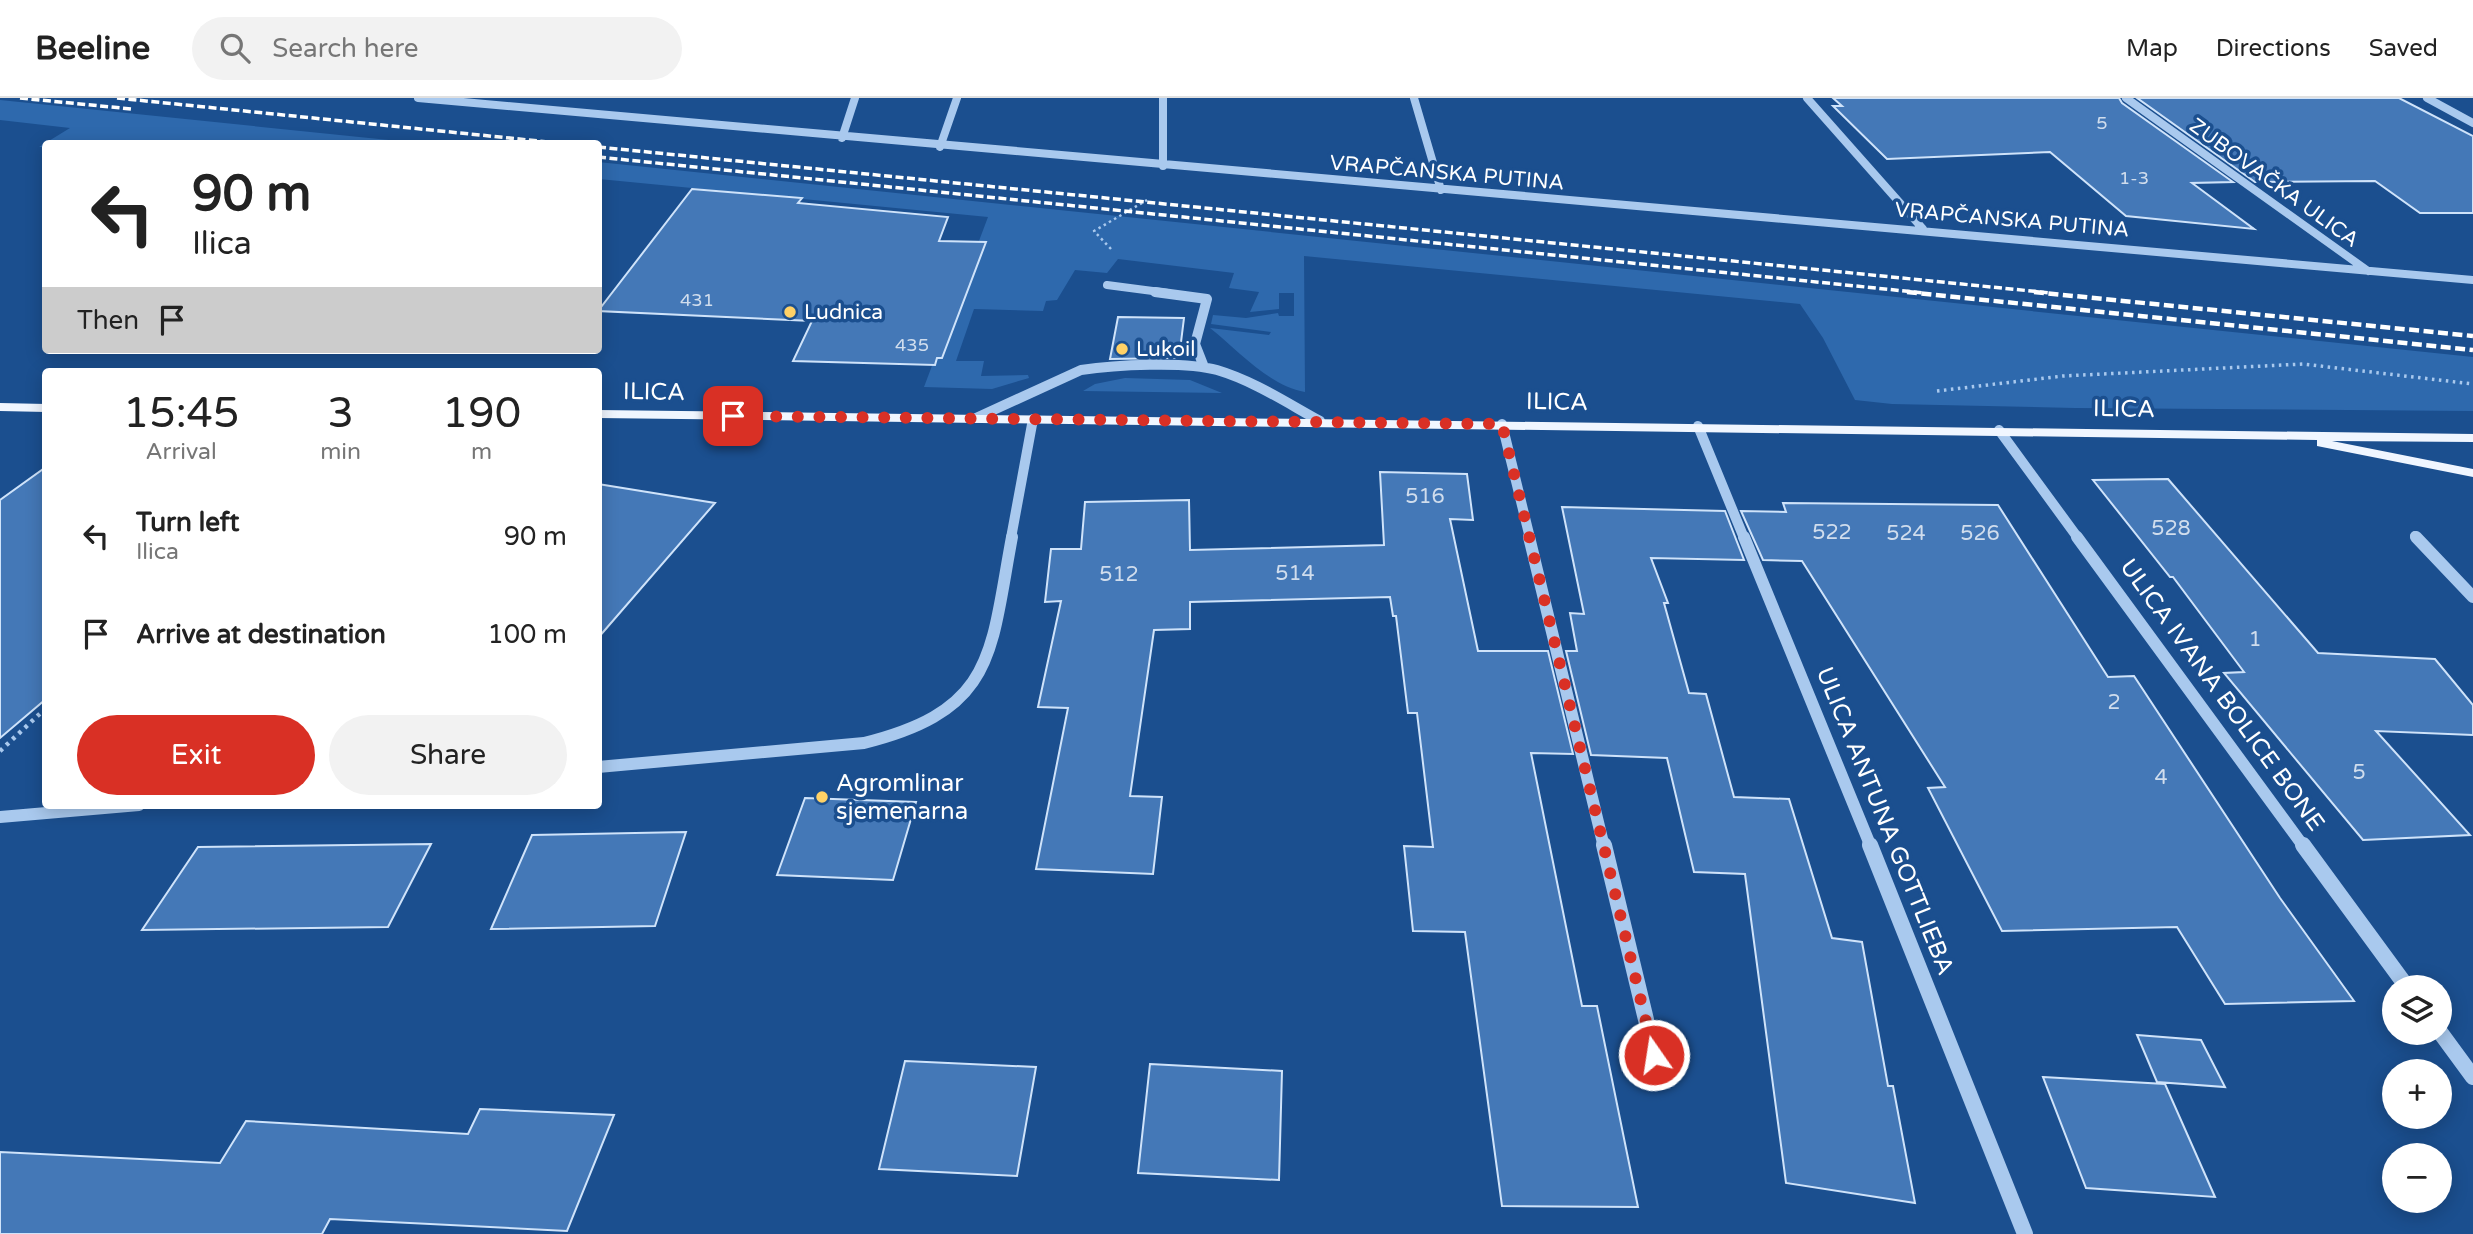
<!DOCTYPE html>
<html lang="en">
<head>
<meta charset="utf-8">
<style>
  body { margin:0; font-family:"Varela Round",sans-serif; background:#f2f2f2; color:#222; height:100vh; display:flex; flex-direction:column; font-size:26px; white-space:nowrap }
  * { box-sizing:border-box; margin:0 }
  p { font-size:23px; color:#767676 }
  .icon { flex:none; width:38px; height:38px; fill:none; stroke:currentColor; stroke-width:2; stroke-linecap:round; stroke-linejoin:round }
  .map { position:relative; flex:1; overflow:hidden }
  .details { position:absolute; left:42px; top:270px; width:560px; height:441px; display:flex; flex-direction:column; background:#fff; border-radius:7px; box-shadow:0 4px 18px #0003 }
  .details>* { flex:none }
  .hud { position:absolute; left:42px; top:42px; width:560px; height:214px; border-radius:7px; box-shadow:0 4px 18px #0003; background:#fff; color:#222; overflow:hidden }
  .buttons { position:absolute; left:2382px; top:877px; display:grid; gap:14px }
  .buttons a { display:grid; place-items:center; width:70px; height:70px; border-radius:50%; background:#fff; box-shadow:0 4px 18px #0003; font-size:35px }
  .pin { position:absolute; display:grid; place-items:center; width:60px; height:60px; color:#fff; margin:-30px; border-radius:14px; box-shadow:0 4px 10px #0006 }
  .me { position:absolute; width:77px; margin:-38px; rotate:347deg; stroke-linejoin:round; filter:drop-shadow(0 0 5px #0008) }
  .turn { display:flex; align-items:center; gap:24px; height:147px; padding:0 35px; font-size:32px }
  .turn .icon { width:91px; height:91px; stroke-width:2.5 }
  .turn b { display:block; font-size:49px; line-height:60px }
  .then { display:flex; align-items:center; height:66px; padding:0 35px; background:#0003; gap:14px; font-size:26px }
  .eta { display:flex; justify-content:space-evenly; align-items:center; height:119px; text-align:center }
  .eta b { font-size:42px; font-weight:600; line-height:49px }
  .primary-button { display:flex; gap:14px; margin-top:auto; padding:14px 35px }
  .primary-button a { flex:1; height:80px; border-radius:42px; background:#d93025; color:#fff; font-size:28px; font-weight:600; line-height:80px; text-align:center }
  .primary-button a+a { background:#f2f2f2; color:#222 }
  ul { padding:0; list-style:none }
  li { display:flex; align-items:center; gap:21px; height:98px; padding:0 35px }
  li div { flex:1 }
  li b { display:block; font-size:26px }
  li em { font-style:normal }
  header { display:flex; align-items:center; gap:42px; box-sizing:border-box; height:98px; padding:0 35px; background:#fff; border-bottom:2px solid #e0e0e0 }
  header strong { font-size:33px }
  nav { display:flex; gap:38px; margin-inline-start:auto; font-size:24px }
  .search { width:490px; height:63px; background:#f2f2f2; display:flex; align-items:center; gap:18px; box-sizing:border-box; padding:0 24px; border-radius:38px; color:#767676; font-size:26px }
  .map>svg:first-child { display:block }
</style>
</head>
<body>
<header>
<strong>Beeline</strong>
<div class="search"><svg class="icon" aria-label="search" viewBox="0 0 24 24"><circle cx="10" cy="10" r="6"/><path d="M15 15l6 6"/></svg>Search here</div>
<nav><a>Map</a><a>Directions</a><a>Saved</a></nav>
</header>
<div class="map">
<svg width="2473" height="1136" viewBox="0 0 2473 1136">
  <rect width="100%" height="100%" fill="#1b4f8f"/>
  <path fill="#2e69ad" d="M0,2L418,45L46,46L45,49H39L70,30L0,22Z
    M598,64L2473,259V313L2075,310L1892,306L1855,302L1823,240L1800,206L1304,158L1305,294C1268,287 1239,253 1210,230L1269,237L1271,234L1211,226L1213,217L1246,220L1278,215L1279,218H1294V195H1279V211L1250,214L1259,194L1229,190L1234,175L1118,161L1107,175L1075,172L1057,202L1046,203L1043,213L974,211L956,263H984L981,278L1028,277L1029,280L992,291L924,289L988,119L599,81Z
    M1125,280L1190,282L1222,295L1083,293L1095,286Z"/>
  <path fill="#4478b7" stroke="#cfe3fa" stroke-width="2" d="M1833,0H2119L2122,5L2233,84L2192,85L2254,131L2126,118L2050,54L1887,61L1833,8H1842Z
    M2137,0H2399L2473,38V115H2420L2375,83L2255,84Z
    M692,91L802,100L798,105L948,119L939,143L986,144L942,260H937L935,267L793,263L812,223L598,213Z
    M1118,219L1184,220L1179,260L1110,261Z
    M46,369V601L0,640V402Z
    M1380,374L1467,376L1473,422L1450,421L1478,553H1548L1573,656L1531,655L1582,908H1597L1638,1109L1502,1108L1465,834L1413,833L1404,748L1433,749L1417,615H1408L1396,518H1393L1390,499L1190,504V531L1154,532L1130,698L1162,699L1153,776L1036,771L1068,610L1038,609L1061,503L1045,504L1051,451H1081L1085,404L1189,402L1190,452L1384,447Z
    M2168,381L2318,555L2435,561L2473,607V637L2376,633L2470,737L2363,742L2224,575L2244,574L2173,479H2170L2093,382Z
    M598,386L715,405L598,540Z
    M1783,405L1998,407L2108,579L2134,578L2280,800L2354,903L2225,906L2177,829L2002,833L1928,690L1945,689L1802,463L1763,462L1741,413L1786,414Z
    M1562,409L1725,413L1744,462L1651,460L1668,505H1664L1689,595L1706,596L1734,699L1789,701L1832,840L1862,844L1888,988H1893L1915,1105L1786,1085L1745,776L1694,774L1667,660L1591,657L1566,553H1577L1570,515L1584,516Z
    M805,700L916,704L893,782L777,777Z
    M686,734L655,828L491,831L532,737Z
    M431,746L388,829L142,832L198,749Z
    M2137,937L2201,942L2225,989L2157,984Z
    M905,963L1036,969L1017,1078L879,1071Z
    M1150,966L1282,973L1279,1082L1138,1075Z
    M2043,979L2165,986L2215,1099L2086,1090Z
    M480,1011L614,1017L567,1133L330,1121L322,1136H0V1054L220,1065L246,1023L468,1036Z"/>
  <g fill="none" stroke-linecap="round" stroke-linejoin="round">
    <path stroke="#a9c9ee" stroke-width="2.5" stroke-dasharray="2.5 3.5" stroke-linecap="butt" d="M1111,151L1094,133L1147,102"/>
    <path stroke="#a9c9ee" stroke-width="3.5" stroke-dasharray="2.5 4.5" stroke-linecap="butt" d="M1937,293L2063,278L2303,266L2473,286"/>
    <path stroke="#a9c9ee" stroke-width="4.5" stroke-dasharray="3.5 5" stroke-linecap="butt" d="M0,653L46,610"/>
    <path stroke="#a9c9ee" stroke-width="8" d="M418,0L2473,182
      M1163,0V68
      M1414,0L1441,92
      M1807,0L1923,131
      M2126,0L2368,173
      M2427,0L2473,25
      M842,40L855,0
      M940,49L957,0
      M1107,187L1168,195"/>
    <path stroke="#a9c9ee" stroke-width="10" d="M1155,194L1207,201L1195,246L1204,269
      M976,320L1081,272C1114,267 1186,263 1217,272C1254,283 1287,305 1320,323
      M1502,326L1530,440
      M1698,328L1744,440
      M1999,332L2078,440
      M2415,438L2417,440
      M1011,440L1033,321"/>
    <path stroke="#a9c9ee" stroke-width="12" d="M1529,439L1604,749
      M1744,439L1871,749
      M2077,439L2304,749
      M2416,439L2473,499
      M598,669L864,645C996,612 990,556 1012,439
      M0,719L139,707"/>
    <path stroke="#a9c9ee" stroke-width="16" d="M1604,747L1661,984
      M1870,747L2025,1136
      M2303,747L2407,889
      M2440,934L2473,979"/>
    <path fill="#f0f6ff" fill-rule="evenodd" d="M0,305L46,306V314L0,313Z
      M598,312L2473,336V344L2332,343L2473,371V379L2322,349L2317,348V342L598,320Z"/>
    <path stroke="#fff" stroke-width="3.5" stroke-dasharray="8 3.5" stroke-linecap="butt" d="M20,0L131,11
      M117,0L568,46
      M598,49L2051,195
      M598,59L1924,195"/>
    <path stroke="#fff" stroke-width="4.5" stroke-dasharray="10 4.5" stroke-linecap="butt" d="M1907,194L2473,252
      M2034,194L2473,238"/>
  </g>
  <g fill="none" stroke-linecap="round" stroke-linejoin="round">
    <path stroke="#d93025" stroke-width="12" stroke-dasharray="0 21.6" d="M733,318L1502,326L1654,957"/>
  </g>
  <g fill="#ffd166" stroke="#1b4f8f" stroke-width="2.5">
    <circle cx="790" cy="214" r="7"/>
    <circle cx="1122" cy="251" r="7"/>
    <circle cx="822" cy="699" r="7"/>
  </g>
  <g text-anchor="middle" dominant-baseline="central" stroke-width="7" stroke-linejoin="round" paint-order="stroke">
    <g font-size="18" fill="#d0dded">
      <text x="2102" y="25">5</text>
      <text x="2134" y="80">1-3</text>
      <text x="697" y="202">431</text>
      <text x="912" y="247">435</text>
    </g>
    <g font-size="21" fill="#fff" stroke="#1b4f8f">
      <text transform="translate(1447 75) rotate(5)">VRAPČANSKA PUTINA</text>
      <text transform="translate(2274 85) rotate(36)">ZUBOVAČKA ULICA</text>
      <text transform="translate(2012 122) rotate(5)">VRAPČANSKA PUTINA</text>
    </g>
    <g font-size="21" fill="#fff" stroke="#1b4f8f" text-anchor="start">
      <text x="804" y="214">Ludnica</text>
      <text x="1136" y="251">Lukoil</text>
    </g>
    <g font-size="21" fill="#d0dded">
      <text x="1425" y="398">516</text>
      <text x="2171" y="430">528</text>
      <text x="1832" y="434">522</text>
      <text x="1906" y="435">524</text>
      <text x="1980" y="435">526</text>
      <text x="1295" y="475">514</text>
      <text x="1119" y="476">512</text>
      <text x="2255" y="541">1</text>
      <text x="2114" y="604">2</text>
      <text x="2359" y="674">5</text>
      <text x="2161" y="679">4</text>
    </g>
    <g font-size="24" fill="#fff" stroke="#1b4f8f">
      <text transform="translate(654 294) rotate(1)">ILICA</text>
      <text transform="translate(1557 304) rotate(1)">ILICA</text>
      <text transform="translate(2124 311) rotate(1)">ILICA</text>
      <text transform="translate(2222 597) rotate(54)">ULICA IVANA BOLICE BONE</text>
      <text transform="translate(1885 723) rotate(68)">ULICA ANTUNA GOTTLIEBA</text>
    </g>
    <g font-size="24" fill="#fff" stroke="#1b4f8f" text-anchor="start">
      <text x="836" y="685">Agromlinar<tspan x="836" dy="28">sjemenarna</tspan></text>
    </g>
  </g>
</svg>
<div class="buttons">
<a><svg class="icon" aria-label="layers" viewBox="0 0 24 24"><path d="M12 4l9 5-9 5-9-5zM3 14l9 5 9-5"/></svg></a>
<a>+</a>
<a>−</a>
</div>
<div class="pin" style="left:733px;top:318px;background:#d93025"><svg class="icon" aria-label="arrive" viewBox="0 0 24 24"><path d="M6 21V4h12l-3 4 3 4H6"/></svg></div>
<svg class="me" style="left:1654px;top:957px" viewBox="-20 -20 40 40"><circle r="17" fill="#d93025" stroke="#fff" stroke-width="3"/><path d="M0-11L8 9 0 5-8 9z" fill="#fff"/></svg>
<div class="hud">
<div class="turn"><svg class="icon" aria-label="left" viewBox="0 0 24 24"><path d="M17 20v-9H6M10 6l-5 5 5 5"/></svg><div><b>90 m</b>Ilica</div></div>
<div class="then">Then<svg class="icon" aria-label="arrive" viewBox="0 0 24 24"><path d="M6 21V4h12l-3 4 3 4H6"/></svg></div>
</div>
<section class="details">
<div class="eta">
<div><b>15:45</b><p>Arrival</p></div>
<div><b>3</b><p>min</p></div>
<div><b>190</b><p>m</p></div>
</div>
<ul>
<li><svg class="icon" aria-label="left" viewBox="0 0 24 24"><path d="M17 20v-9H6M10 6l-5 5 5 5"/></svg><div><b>Turn left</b><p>Ilica</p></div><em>90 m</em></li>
<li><svg class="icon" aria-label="arrive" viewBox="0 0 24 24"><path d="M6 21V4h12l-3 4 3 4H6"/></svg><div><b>Arrive at destination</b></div><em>100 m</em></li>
</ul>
<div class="primary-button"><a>Exit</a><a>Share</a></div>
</section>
</div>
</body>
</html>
